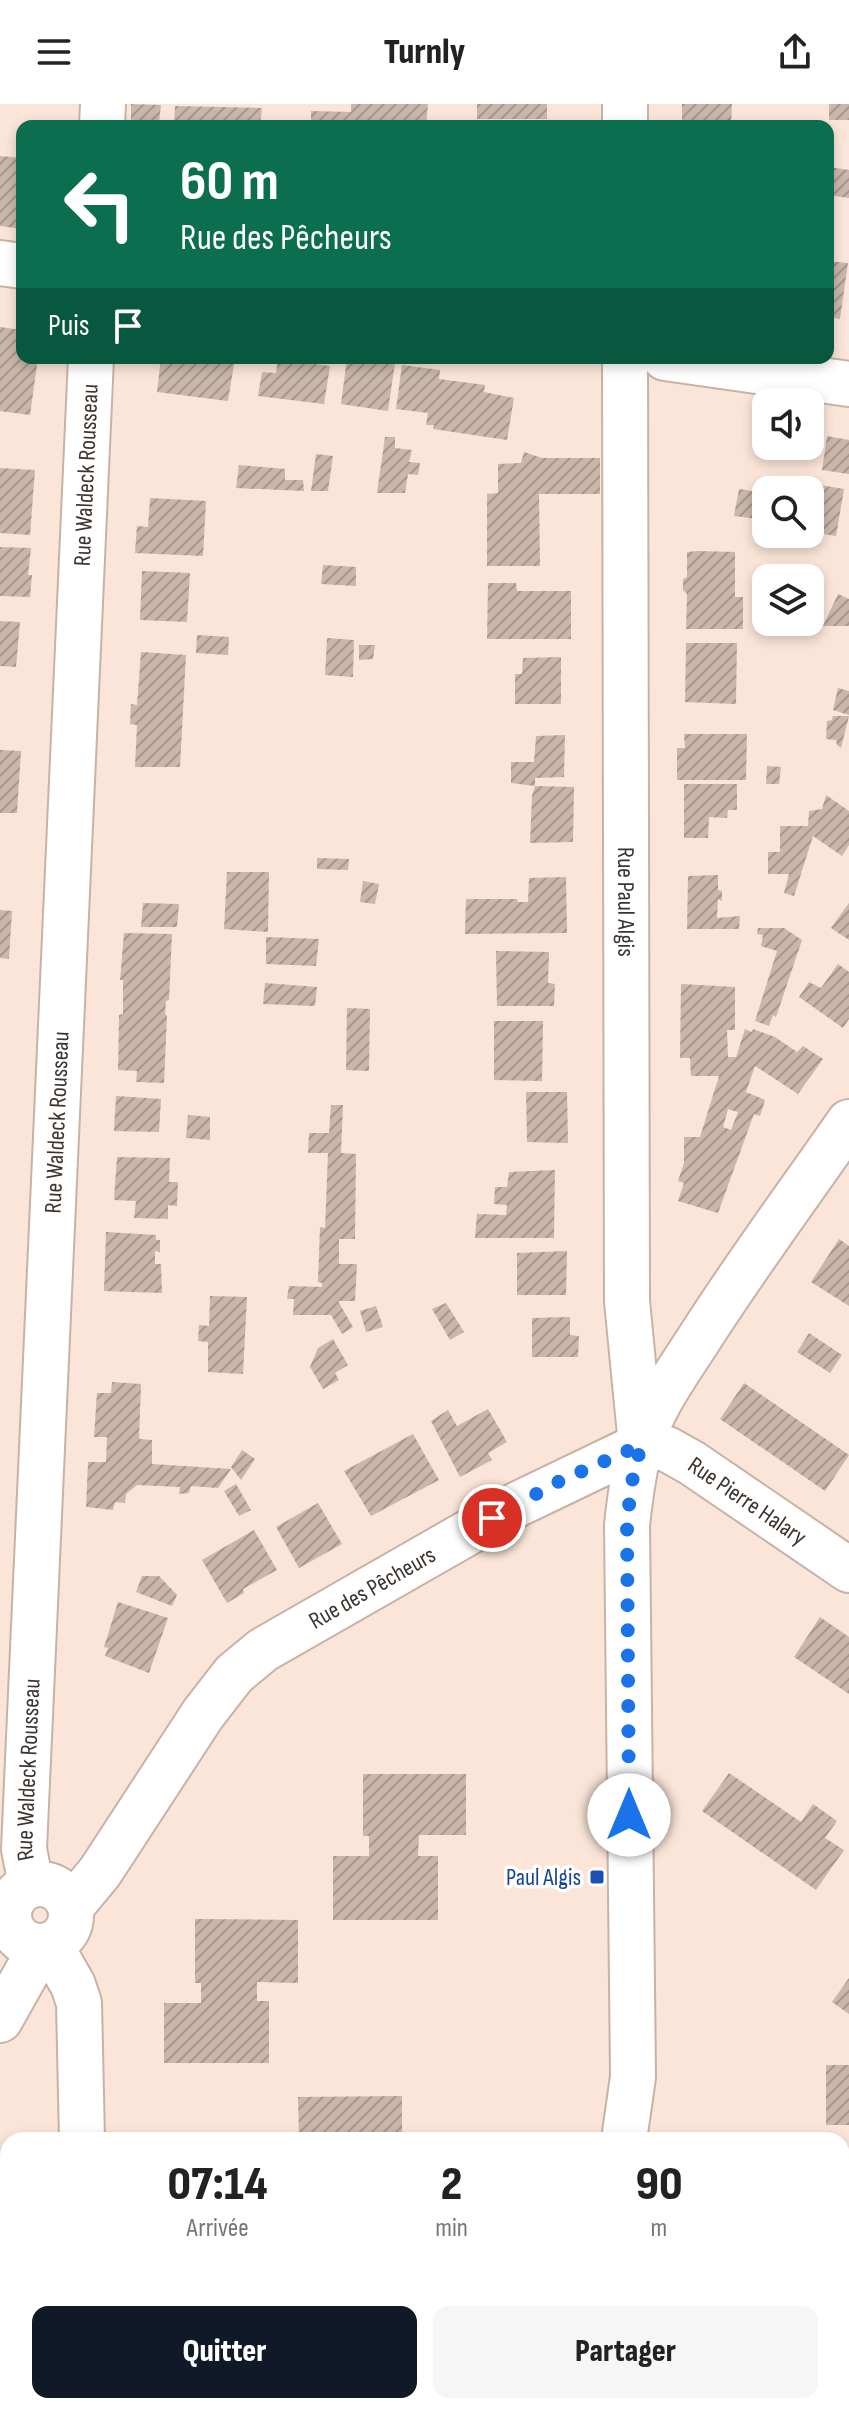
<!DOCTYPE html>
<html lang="fr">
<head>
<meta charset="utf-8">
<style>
  body { margin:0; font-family:"Sofia Sans Condensed",sans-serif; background:#f6f6f6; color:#222; height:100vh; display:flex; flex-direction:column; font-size:30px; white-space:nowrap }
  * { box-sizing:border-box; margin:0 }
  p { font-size:26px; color:#767676 }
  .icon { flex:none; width:44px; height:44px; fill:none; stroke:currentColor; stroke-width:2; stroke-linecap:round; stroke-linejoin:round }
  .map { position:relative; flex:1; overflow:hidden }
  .sheet { position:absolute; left:0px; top:2028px; width:850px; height:282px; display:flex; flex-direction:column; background:#fff; border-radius:24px 24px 0 0; box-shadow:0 4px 12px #0003 }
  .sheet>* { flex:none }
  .guide { position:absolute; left:16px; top:16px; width:818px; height:244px; border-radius:16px; box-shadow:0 4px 12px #0003; background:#0b6e4f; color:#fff; overflow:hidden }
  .controls { position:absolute; left:752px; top:284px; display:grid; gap:16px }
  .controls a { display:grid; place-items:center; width:72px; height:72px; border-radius:16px; background:#fff; box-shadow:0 4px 12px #0003; font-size:40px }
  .pin { position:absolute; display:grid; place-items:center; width:68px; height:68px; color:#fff; margin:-34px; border:4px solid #fff; border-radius:50%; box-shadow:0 2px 8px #0007 }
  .me { position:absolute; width:88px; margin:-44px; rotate:0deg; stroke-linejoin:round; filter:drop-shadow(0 0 6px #0008) }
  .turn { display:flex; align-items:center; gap:28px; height:168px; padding:0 32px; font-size:36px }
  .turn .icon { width:104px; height:104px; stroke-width:2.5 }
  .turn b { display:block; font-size:56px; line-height:68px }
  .then { display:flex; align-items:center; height:76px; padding:0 32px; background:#0003; gap:16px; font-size:30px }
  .eta { display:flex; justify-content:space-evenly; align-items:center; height:136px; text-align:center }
  .eta b { font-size:48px; font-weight:800; line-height:56px }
  .cta { display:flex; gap:16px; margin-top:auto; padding:16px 32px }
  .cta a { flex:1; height:92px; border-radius:16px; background:#111827; color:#fff; font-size:32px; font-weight:800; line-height:92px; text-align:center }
  .cta a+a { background:#f6f6f6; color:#222 }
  header { display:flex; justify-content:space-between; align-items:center; height:104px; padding:0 32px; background:#fff; font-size:36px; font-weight:800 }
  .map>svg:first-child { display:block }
</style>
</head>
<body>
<header><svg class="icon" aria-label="menu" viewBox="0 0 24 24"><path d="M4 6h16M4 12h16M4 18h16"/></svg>Turnly<svg class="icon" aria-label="share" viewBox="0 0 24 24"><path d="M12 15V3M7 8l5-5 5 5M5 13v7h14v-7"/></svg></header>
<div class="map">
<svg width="849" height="2309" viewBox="0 0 849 2309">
  <defs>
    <pattern id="building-hatch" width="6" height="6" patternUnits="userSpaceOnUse" patternTransform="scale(2)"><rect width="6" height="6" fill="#cbb7aa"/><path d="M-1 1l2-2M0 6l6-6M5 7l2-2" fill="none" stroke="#a6968b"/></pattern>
  </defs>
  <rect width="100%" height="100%" fill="#fae5d8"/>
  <path fill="url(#building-hatch)" fill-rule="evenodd" d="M131,0L161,1L159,19L131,17Z
    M351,0H428L426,22H342L343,20L311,19V7L351,8Z
    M477,0H547V15H477Z
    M682,0H732L731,22H682Z
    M829,0H849V16H829Z
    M175,2L262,4L260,22H174Z
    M0,52L22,54V125L0,122Z
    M828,63L849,66V94L828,91Z
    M828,157L848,159L840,215L828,213Z
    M0,223L22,226V254H38L30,311L0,307Z
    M161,254H235L228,297L157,288Z
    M347,254H374L373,256L395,259L388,307L341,300Z
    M278,255L330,262L324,300L258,292L262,268L276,269Z
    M402,261L440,266L439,275L485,281L484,288L514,294L507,336L433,325L434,321H426L428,309L396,305Z
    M827,332L849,336V370L822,366Z
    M385,333H395V344L412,346L409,358L420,359L418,371L408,370L405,389H377Z
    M524,348L542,354H600V390H539L540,462H487V390L498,389V360L521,359Z
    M316,350L333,352L328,387H311Z
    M239,361L285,365V376H303L304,387L236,384Z
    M0,364L35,366L30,431L0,429Z
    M820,381L844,385L836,432L810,428V387L819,388Z
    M739,385L766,389V416L734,412Z
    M150,394L206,397L203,452L135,449L137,422L148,423Z
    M0,443L31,444L28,471H32L30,493L0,492Z
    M698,447L735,448V493H743V525H686L687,490L683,486V475L687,473V448Z
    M323,461L356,463V482L321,480Z
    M142,467L190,469L187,518L140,516Z
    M488,479H516L517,487H571V535H487Z
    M838,490L849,495V522H823Z
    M0,517L20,518L16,563L0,562Z
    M197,531L229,533L228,551L196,549Z
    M327,534L354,536L353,573L325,571Z
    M686,539H737L736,600L685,598Z
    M359,541H375L373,555L359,556Z
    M141,548L186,551L180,663H135L137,621L130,620L131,600L137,601Z
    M561,553V600H515V570H522L523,554Z
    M838,584L849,587V611L833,606Z
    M833,612H849L841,644L837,641L836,636L826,635L827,617L832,616Z
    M684,630H747L746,676H677V644H685Z
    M565,631L564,673L535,674V682L511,679V658H534L536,632Z
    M0,646L21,647L17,709H0Z
    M767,662L781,663L779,680H766Z
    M684,680H737V706H728L727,714L709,713L708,734H684Z
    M535,682L574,683L573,738L530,739L532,692Z
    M826,691L849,707V741L842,752L813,732L794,792L784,789L789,770H768V748H780V722H808L809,707L822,705Z
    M317,754L349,755L348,766L317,765Z
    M227,768H269L268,828L224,825Z
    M718,771V786L722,787V797L718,795L717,814L740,812L739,825H687L688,772Z
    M566,773L567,829L465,830L466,795H517L518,798H528L529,774Z
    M363,777L379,780L375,800L360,798Z
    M143,799L179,800L177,823H141Z
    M849,799V836L831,824Z
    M0,806L12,807L9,855L0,854Z
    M758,824H784L802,836L776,913L773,911L769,922L755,917L777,847L761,842L763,831L757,830Z
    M124,829L172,830L169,896L166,897L165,910L167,912L164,979L136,978L137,967L118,966L119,911L123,910V876H120Z
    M266,833L319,835L316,862L266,860Z
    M496,847L549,848L548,879L555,880L554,902H497Z
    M838,860L849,868V915L843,924L799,893L809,878L821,884Z
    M265,879L317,883L315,902L263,900Z
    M681,880L735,883V926H727L728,953H736L745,925L752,928L753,925L775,933L797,948L803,942L823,955L798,990L755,962L746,988L765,996L760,1012L754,1010L718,1109L678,1097L684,1079L678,1077L684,1059V1033H700L719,972H691L690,954H680ZM728,1005L738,1008L731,1026L723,1023Z
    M347,904L370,905L369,967L346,966Z
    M494,917H543L542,977L494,976Z
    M526,988H567L568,1039L527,1038Z
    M116,992L161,995L159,1028L114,1027Z
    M331,1001H343L341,1049L356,1050L355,1135H339V1160H357L355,1197H338L353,1223L342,1230L331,1211H293L294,1195H287L289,1182L322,1183V1179L318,1178L320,1123L325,1124L328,1049H308L309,1029H329Z
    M188,1011L210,1013V1036L186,1034Z
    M117,1053L170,1054L169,1078H178L177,1102L168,1101V1115L134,1114L136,1097L114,1096Z
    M555,1066L554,1134H475L477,1110L506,1111L507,1101L494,1100L495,1083H507L509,1068Z
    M106,1128L156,1131V1136H160V1148L155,1147V1160H161L162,1189L104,1187Z
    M839,1135L849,1142V1202L811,1178Z
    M567,1147L566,1191H517V1149Z
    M210,1192L247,1193L243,1270L208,1268V1238L198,1237L199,1221L209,1222Z
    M446,1199L464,1228L450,1236L432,1205Z
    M376,1202L383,1223L366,1228L360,1207Z
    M570,1213V1231L579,1232L578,1253H532V1214Z
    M809,1229L842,1251L830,1269L797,1248Z
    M333,1235L348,1261L335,1269L339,1276L323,1285L310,1263L318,1244Z
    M112,1278L141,1280L139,1335L152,1336V1360L231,1365L218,1384L191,1382L189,1389L179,1390L180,1383L137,1381L126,1390L125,1399L115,1398L113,1406L86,1403L88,1358H106L107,1333H94L97,1289H111Z
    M744,1279L849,1351L825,1387L720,1315Z
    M488,1305L507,1338L488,1349L492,1356L460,1373L431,1317L448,1306L457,1322Z
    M413,1330L439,1376L371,1412L344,1367Z
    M242,1346L255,1355L241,1376L231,1363Z
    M236,1380L251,1406L239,1412L224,1387Z
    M318,1399L342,1440L299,1464L276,1423Z
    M254,1426L277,1466L243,1485L244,1489L227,1499L202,1456Z
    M142,1472H159L177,1491L172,1502L136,1488Z
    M118,1498L168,1514L149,1569L105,1552L108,1544L104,1543Z
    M820,1513L849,1533V1590L794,1553Z
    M729,1669L801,1718L813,1700L837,1717L825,1734L844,1746L816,1786L702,1707Z
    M363,1670H466V1731H419L418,1752H438V1816H333V1752H369V1732H363Z
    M195,1815L298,1816V1879L257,1878V1897H269V1959H164V1899H201V1879H195Z
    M849,1874V1910L832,1898Z
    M826,1961H849V2021H826Z
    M402,1992V2036H299L298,1993Z
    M842,2052H849V2199H842Z
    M0,2289H8V2302H65V2309H0Z"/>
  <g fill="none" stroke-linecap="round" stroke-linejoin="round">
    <g stroke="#c7b3a6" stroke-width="48">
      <g id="minor">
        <path d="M625,0V22"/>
        <path d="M102,22L103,0"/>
        <path d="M0,159L22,162"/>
        <path id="s1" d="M625,254L627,1197L641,1341"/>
        <path d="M665,254L849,280"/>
        <path id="s2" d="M641,1341L667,1345L692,1359L849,1466"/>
        <circle cx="40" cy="1811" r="31"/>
        <path id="s3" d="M31,1781L24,1745L91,254"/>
        <path id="s4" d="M71,1803L100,1768L203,1610L234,1570L263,1546L518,1400L641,1341"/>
        <path d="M50,1841L73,1881L79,1899L82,2036"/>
        <path d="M0,1916L41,1843"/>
        <path d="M624,2036L633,1973L627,1421C630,1394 633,1368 640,1343C652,1303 677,1269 699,1235C746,1161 799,1090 849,1018"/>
        <path d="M842,2287H849"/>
        <path d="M595,2302L597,2309"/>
        <path d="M520,2309L528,2302"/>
        <path d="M700,2309L703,2302"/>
      </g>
    </g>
    <use href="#minor" stroke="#fff" stroke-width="44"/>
  </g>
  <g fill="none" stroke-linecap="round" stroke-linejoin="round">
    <path stroke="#1a73e8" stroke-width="14" stroke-dasharray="0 25.2" d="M492,1414L560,1377L641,1341L631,1382L627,1421L629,1711"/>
  </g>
  <rect fill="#1a4fb4" stroke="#fff" stroke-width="3" x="589" y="1765" width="16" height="16" rx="4"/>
  <g text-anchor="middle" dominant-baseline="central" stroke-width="7" stroke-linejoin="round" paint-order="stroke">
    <g font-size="24" fill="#3c342f" stroke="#fff">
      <text stroke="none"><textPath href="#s3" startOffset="1412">Rue Waldeck Rousseau</textPath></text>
      <text stroke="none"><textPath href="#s1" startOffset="544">Rue Paul Algis</textPath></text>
      <text stroke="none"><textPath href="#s3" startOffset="764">Rue Waldeck Rousseau</textPath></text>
      <text stroke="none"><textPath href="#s2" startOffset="122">Rue Pierre Halary</textPath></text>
      <text stroke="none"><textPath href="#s4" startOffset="448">Rue des Pêcheurs</textPath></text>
      <text stroke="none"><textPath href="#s3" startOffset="116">Rue Waldeck Rousseau</textPath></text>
    </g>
    <g font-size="24" fill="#164399" stroke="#fff" text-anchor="end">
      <text x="581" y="1773">Paul Algis</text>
    </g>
  </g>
</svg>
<div class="controls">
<a><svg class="icon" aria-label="sound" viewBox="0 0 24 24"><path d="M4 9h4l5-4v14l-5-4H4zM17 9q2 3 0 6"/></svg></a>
<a><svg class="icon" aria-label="search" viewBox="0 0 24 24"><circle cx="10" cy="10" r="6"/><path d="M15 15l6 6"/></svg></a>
<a><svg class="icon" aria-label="layers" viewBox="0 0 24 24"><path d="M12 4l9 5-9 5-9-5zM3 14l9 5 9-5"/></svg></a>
</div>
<div class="pin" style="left:492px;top:1414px;background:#d93025"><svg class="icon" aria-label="arrive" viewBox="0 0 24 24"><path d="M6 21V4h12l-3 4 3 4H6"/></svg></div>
<svg class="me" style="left:629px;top:1711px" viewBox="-20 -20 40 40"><circle r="19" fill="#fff"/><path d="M0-13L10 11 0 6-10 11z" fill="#1a73e8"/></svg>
<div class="guide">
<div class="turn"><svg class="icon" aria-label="left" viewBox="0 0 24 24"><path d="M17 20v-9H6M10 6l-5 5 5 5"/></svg><div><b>60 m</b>Rue des Pêcheurs</div></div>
<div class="then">Puis<svg class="icon" aria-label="arrive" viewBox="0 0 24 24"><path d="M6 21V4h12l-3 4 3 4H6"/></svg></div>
</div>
<section class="sheet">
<div class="eta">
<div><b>07:14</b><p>Arrivée</p></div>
<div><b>2</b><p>min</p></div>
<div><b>90</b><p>m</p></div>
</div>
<div class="cta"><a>Quitter</a><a>Partager</a></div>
</section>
</div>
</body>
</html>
